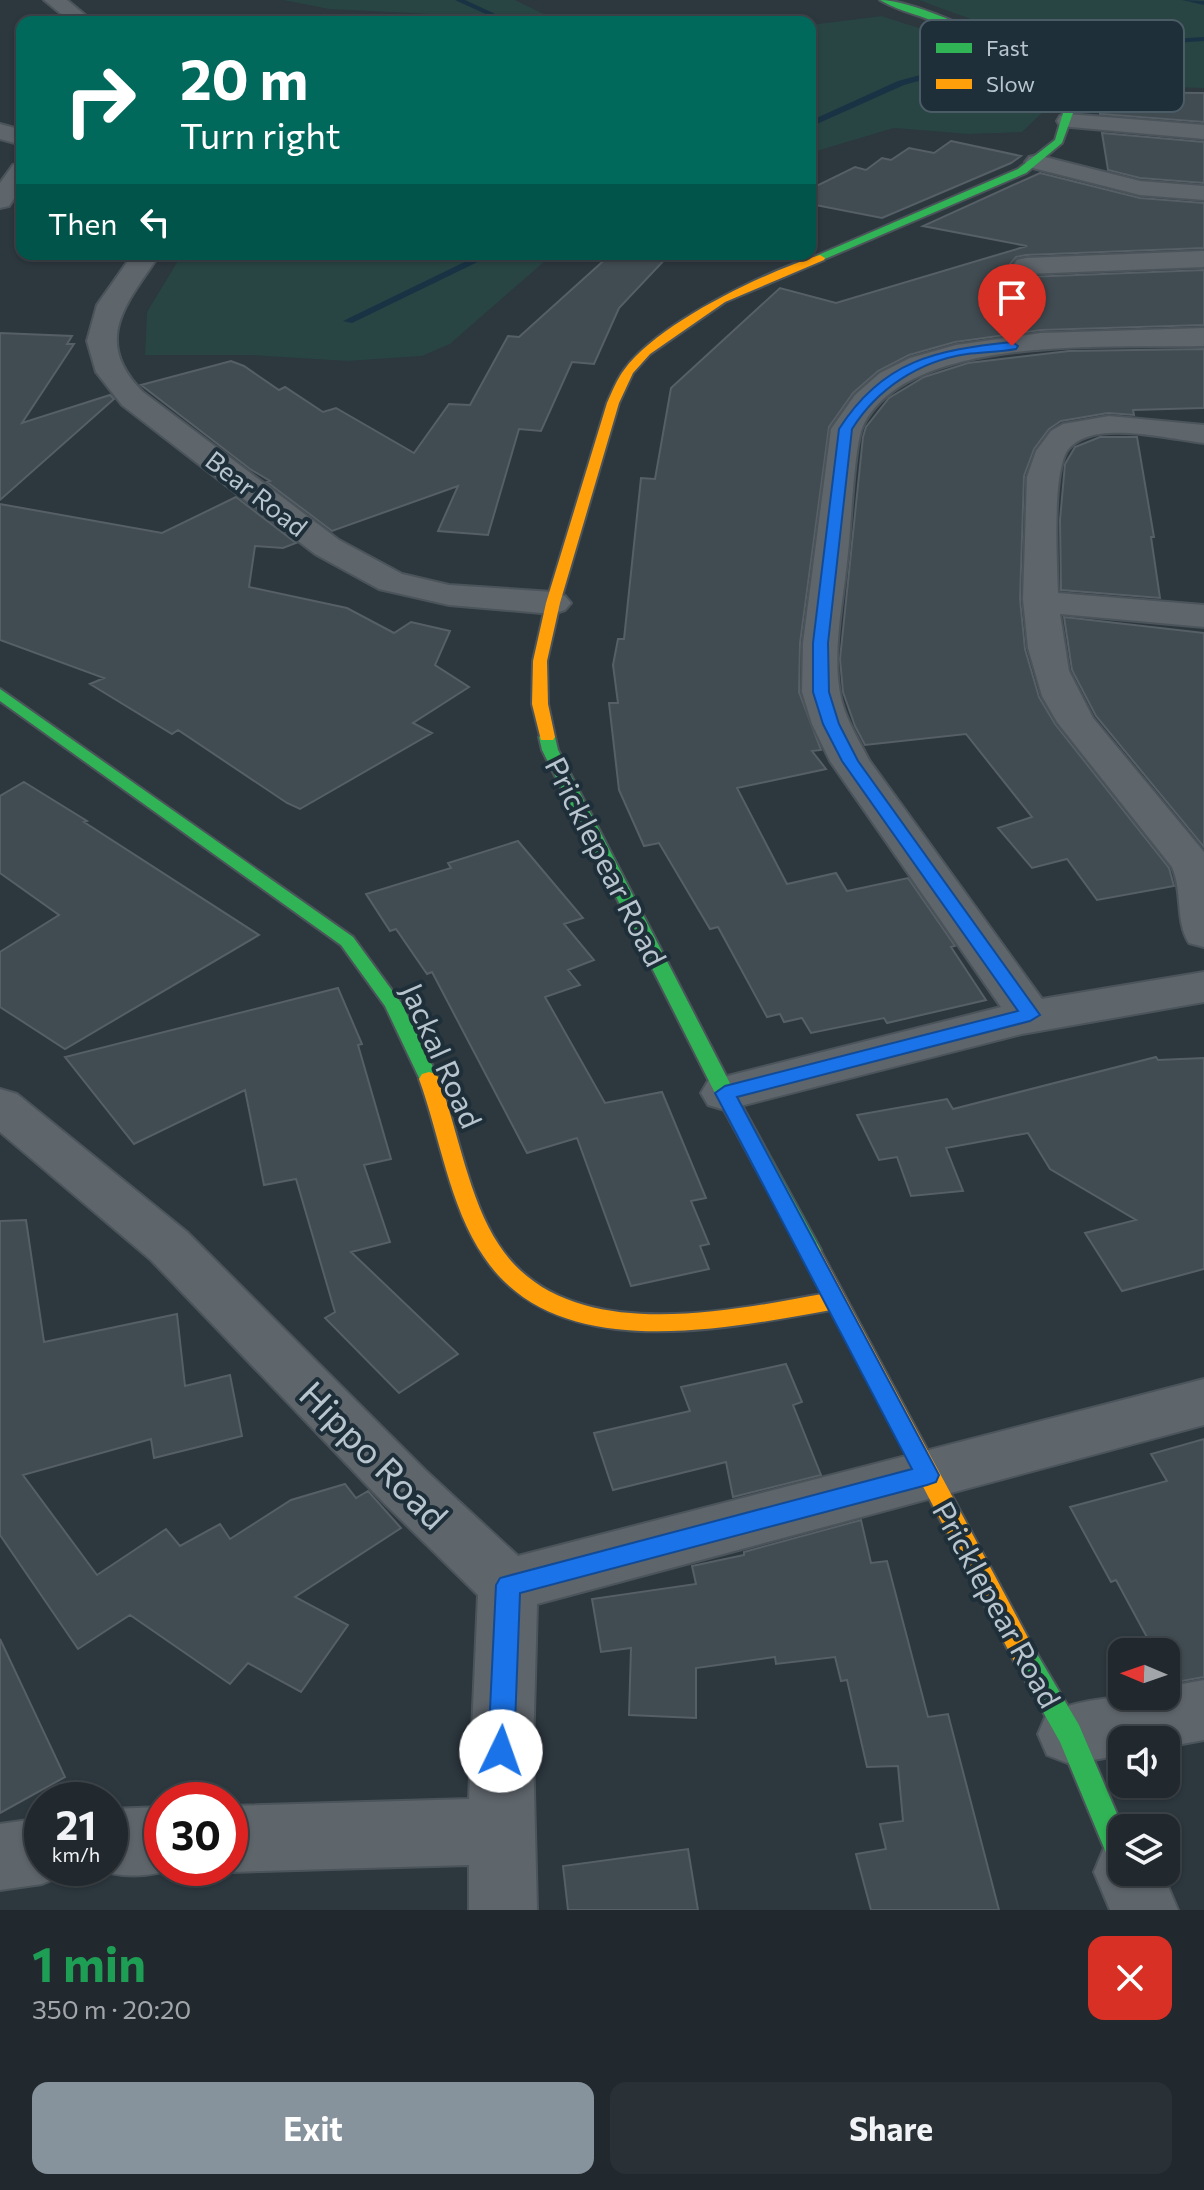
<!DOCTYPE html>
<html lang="en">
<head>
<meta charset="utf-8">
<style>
  body { margin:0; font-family:Commissioner,sans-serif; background:#293136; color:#f1f3f6; height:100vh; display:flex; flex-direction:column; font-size:30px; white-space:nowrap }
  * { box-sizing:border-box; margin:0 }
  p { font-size:26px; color:#a2a6aa }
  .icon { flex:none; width:44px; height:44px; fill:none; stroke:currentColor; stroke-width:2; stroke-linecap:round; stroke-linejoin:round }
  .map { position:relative; height:1910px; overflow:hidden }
  .side { display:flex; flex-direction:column; background:#21292e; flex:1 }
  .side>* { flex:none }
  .top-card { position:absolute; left:16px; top:16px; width:800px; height:244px; border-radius:16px; box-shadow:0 2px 6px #0004,0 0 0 2px #3e454a; background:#00695c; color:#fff; overflow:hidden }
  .needle { width:52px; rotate:272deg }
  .controls { position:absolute; left:1108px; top:1638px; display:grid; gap:16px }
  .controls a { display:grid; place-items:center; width:72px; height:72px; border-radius:16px; background:#21292e; box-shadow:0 2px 6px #0004,0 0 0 2px #3e454a; font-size:40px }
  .speed { position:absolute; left:24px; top:1782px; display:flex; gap:16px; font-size:40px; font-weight:700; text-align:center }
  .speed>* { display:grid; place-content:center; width:104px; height:104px; border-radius:50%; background:#21292e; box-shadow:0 2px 6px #0004,0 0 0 2px #3e454a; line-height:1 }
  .speed small { font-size:20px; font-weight:400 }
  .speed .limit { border:12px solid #d22; background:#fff; color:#111 }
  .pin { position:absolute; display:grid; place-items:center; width:68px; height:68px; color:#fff; margin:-82px -34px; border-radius:50% 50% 50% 0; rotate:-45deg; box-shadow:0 0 8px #0007 }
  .pin .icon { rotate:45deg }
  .me { position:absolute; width:88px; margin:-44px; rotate:3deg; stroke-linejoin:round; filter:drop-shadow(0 0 6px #0008) }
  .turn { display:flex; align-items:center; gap:28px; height:168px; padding:0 32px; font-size:36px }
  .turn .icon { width:104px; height:104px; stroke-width:2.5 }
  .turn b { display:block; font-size:56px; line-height:68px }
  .then { display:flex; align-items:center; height:76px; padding:0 32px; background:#0003; gap:16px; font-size:30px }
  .round { display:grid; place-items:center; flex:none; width:84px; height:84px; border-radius:16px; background:#293136 }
  .headline { display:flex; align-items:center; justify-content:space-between; height:136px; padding:0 32px }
  h1 { font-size:48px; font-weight:700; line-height:60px; color:#1e9e55 }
  .button { display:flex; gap:16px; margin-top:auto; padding:16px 32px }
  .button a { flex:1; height:92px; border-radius:16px; background:#87939c; color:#fff; font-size:32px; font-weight:700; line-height:92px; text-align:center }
  .button a+a { background:#293136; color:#f1f3f6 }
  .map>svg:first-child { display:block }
</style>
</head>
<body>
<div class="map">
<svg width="1204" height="1910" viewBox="0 0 1204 1910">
  <rect width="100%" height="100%" fill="#2c373e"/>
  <path fill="#284443" d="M283,0H515L546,15L578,22H470L451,15L329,9Z
    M919,0H1204V88L1093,85C1044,41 979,23 919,0Z
    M882,16C930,33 1033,55 1042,113L1022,132L968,134L894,128L810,153V25Z
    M182,254H553L450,344L422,356L347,361L252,355H145L147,312Z"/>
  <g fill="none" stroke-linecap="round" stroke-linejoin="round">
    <path fill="#193344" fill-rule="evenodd" d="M455,0H465L513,22H503Z
      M1182,0L1204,1V5Z
      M1204,37V41L1034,52L1030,50L1034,48Z
      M980,59L983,63L904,85L810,127V121L898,81Z
      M481,254H494L352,323L343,321Z"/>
  </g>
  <path fill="#414c52" stroke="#555f65" stroke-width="2" d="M1097,92L1204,93V122L1100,114Z
    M1102,133L1204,142V183L1140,178L1108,170Z
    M951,141L1021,156L1011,163L882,218L810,204V189L855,167L866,170L882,158L891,160L909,148L934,153Z
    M1040,173L1140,198L1204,203V248L1026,255L1016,257L1010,264L1014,274L1026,277L1204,270V325L1041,330L955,342L909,355L878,371L853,393L829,427L800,643L799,692L821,750L812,751L826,769L737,788L787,884L836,873L847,891L908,878L955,946L951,947L986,1000L887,1023L884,1018L811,1033L802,1018L784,1022L780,1014L767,1017L718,927L710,929L659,843L644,846L619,790L609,703H618L613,665L618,639H624L641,478L655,479L671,388L780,288L836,303L1027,246L923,226Z
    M611,254H670L619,308L594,364L572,362L541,431L519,429L488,535L438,531L458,486L332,531L267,482L270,481L250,469L141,385L231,361L244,366L279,390L285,387L323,412L336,408L414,453L449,404L470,405L508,336L519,337Z
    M0,333L72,336L67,344H74L22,423L110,395L114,399L0,500Z
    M1204,349V408L1133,410L1134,415L1108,413L1061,421L1049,429L1034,449L1024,476L1020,599L1025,649L1039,697L1055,724L1169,868L1174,886L1097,900L1067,859L1032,868L998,828L1032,817L966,734L865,745L855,726L843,692L840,659L863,437L866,427L889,398L924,377L968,363L1069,351Z
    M1100,437H1137L1154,537H1151L1160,598L1061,590L1060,520L1065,464L1075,447Z
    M236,497L296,543L283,548L255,546L249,587L347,608L394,633L411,622L450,631L435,665L469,687L413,723L432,733L300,809L287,803L178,730L172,734L90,684L104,678L0,640V504L162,533Z
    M1064,617L1204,633V847L1096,716L1072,670Z
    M24,782L87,821L84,822L259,935L65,1049L0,1007V952L59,915L0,873V796Z
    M518,841L583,918L564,924L594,960L568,970L580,985L545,997L605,1103L662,1092L706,1198L691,1201L709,1244L700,1246L709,1269L631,1286L577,1138L527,1153L432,972L427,974L396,929L390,931L366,894L451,868L448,863Z
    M338,988L362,1044L358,1045L391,1159L364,1165L390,1242L351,1252L458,1354L399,1393L325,1318L335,1312L296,1179L264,1185L245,1090L134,1144L65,1057Z
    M1156,1057L1158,1060L1204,1058V1269L1122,1291L1085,1233L1136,1220L1050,1169L1028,1133L946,1148L963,1191L911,1196L897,1157L879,1160L857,1115L947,1099L953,1109Z
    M26,1220L44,1342L177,1314L185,1386L230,1375L242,1436L154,1458L151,1439L23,1475L97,1575L166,1529L180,1546L220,1524L230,1539L291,1500L345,1484L356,1498L368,1491L401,1528L295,1597L348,1625L301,1692L248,1663L230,1684L130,1615L78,1649L0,1535V1221Z
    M786,1364L802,1402L793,1405L821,1475L733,1497L726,1462L613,1490L594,1433L690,1411L681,1387Z
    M1204,1439V1677L1171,1683L1166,1673V1652H1155L1116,1580L1111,1582L1070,1507L1167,1481L1151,1454Z
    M861,1520L871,1563L887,1561L928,1717L948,1714L999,1910H871L856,1854L886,1849L880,1824L903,1821L898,1766L867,1767L847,1680L841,1681L835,1657L776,1664L775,1657L696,1668V1718L629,1715L631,1648L601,1652L592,1599L696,1584L692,1566L744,1555V1552Z
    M0,1639L65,1777L0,1813Z
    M688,1849L698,1910H568L563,1866Z"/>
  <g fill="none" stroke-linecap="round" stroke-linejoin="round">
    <g stroke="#4b545a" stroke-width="4">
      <path id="street" d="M44,0H67L90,19L88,22H71Z
        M1068,114L1204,125V139L1060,126L1057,121L1060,116Z
        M0,124L22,130V145L0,139Z
        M1037,155L1140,181L1204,186V200L1140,195L1029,167L1025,162L1029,157Z
        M22,163V187L9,206L0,208V183L13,165Z
        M1204,251V267L1026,274L1017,272L1013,266L1017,260L1026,258Z
        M133,254H160C127,303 91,340 143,392L339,540L402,574L449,585L553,592L565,596L571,603L565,610L553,614L449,605L379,589L315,554L122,405L96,372L87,341L97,305Z
        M1204,328V346C1116,348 908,333 863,426C854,445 851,528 848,553C844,597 832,649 840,693C844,717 858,738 869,760L1042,999L1204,972V1002L1022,1034L725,1110L708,1105L701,1093L708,1081L1001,1007L830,761L812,724L802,692L803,643L831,429L855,395L880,373L910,358L956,345L1041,333Z
        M1109,416L1204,425V443C1172,439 1117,426 1087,437C1080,439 1071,445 1067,451C1052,477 1057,561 1058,593L1204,605V627L1060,614L1069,671L1093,718L1204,852V947L1189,943C1175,921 1183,892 1172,867L1057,722L1042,696L1028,648L1023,599L1027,477L1036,451L1051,431L1063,424Z
        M0,1089L17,1094L187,1232L425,1470L518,1556L1204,1379V1425L537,1604L533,1751L537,1910H469V1865L230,1872L221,1868H230V1806L469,1799L478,1595L385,1504L151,1260L0,1132Z
        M1204,1680V1740L1166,1747V1740H1122V1755L1070,1764L1047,1755L1038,1734L1047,1713C1088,1697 1124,1696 1166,1696V1687Z
        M162,1807V1868H174C150,1878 117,1878 93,1868H110V1809Z
        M42,1818V1868H68L66,1874L42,1884L0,1890V1824Z
        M1122,1841V1872H1162L1178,1910H1110L1094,1872L1104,1848Z"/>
    </g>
    <g stroke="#4b545a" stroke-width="4">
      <path id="fast" d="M880,0C920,0 1032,54 1058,85C1065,93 1068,104 1073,113L1062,143L1026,173L820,261L815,258L816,256L1018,169L1055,140L1063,113C1038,58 979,38 925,18C911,13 893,8 880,0Z
        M0,689L353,937L402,1004L439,1079L436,1084H422L385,1006L341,945L0,701Z
        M547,732L555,737L558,750L735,1093L821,1250L817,1256L810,1258L803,1256L715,1093L542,750L539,737Z
        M1024,1643L1033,1647L1079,1725L1123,1828L1122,1871L1112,1867L1060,1742L1011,1655L1015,1647Z"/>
    </g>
    <g stroke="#4b545a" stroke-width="4">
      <path id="slow" d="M820,255L825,258L824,260L725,302L650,354L633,373L619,403L560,603L547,661L548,704L555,737L553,740H541L532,704L533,661L546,603L607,403C612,392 617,379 624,370C658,323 765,272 820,255Z
        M429,1072L436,1074L439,1079C458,1131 469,1200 499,1245C565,1346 723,1312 822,1294L799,1250L803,1244L810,1242L817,1244L1033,1647L1037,1655L1033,1663L1024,1667L1015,1663L831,1310C723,1329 556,1365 484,1257C449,1206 440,1136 419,1079L422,1074Z"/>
    </g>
    <use href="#street" fill="#5e656b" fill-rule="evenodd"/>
    <use href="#fast" fill="#30b455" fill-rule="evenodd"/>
    <use href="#slow" fill="#ff9f0a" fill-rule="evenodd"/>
  </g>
  <path fill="#1a73e8" stroke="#114b97" stroke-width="2" d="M1012,342L1018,346L1016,349C1000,352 983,352 967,354C919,361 877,389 852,429L828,643L829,692L839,724L858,761L1040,1015L1030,1021L737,1097L939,1475L936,1482L927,1485L520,1593L514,1751L510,1760L501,1764L491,1760L488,1751L496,1585L500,1578L912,1469L715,1093L725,1086L1018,1011L842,761L823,724L813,692V643L839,429C883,360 936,350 1012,342Z"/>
  <g text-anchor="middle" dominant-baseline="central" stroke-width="8" stroke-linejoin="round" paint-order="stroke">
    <g font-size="26" fill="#b8c5ce" stroke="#1e2f3a">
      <text transform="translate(257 493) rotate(38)">Bear Road</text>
    </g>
    <g font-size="30" fill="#b8c5ce" stroke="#1e2f3a">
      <text transform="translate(607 861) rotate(63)">Pricklepear Road</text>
      <text transform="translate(443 1055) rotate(66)">Jackal Road</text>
      <text transform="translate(998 1604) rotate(61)">Pricklepear Road</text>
    </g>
    <g font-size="36" fill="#b8c5ce" stroke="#1e2f3a">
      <text transform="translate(375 1454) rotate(45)">Hippo Road</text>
    </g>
  </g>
  <rect x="920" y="20" width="264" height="92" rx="12" fill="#1e2f3a" stroke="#4c5c66" stroke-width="2"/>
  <rect x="936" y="43" width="36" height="10" fill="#30b455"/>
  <rect x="936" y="79" width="36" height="10" fill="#ff9f0a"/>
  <g font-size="22" fill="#b8c5ce">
    <text x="986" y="56">Fast</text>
    <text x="986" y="92">Slow</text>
  </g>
</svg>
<div class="controls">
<a><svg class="needle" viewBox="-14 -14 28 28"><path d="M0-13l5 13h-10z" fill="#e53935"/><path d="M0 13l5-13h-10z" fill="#a2a6aa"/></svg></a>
<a><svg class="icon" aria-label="sound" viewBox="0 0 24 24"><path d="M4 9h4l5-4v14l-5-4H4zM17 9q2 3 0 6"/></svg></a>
<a><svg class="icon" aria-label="layers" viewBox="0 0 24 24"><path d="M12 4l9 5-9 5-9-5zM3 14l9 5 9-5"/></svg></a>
</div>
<div class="speed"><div>21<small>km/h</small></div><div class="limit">30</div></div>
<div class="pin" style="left:1012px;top:346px;background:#d93025"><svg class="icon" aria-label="arrive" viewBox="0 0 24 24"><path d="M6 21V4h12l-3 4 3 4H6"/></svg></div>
<svg class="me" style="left:501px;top:1751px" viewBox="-20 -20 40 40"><circle r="19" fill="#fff"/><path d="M0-13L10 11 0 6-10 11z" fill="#1a73e8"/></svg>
<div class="top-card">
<div class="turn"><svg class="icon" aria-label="right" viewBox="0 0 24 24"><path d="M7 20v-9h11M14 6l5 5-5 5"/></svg><div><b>20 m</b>Turn right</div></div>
<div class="then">Then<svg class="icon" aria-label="left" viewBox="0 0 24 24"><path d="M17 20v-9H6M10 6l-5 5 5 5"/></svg></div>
</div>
</div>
<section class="side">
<div class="headline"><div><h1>1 min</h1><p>350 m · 20:20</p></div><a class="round" style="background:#d93025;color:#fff"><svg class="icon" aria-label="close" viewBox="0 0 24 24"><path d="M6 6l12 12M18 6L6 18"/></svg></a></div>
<div class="button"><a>Exit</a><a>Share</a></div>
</section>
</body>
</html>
